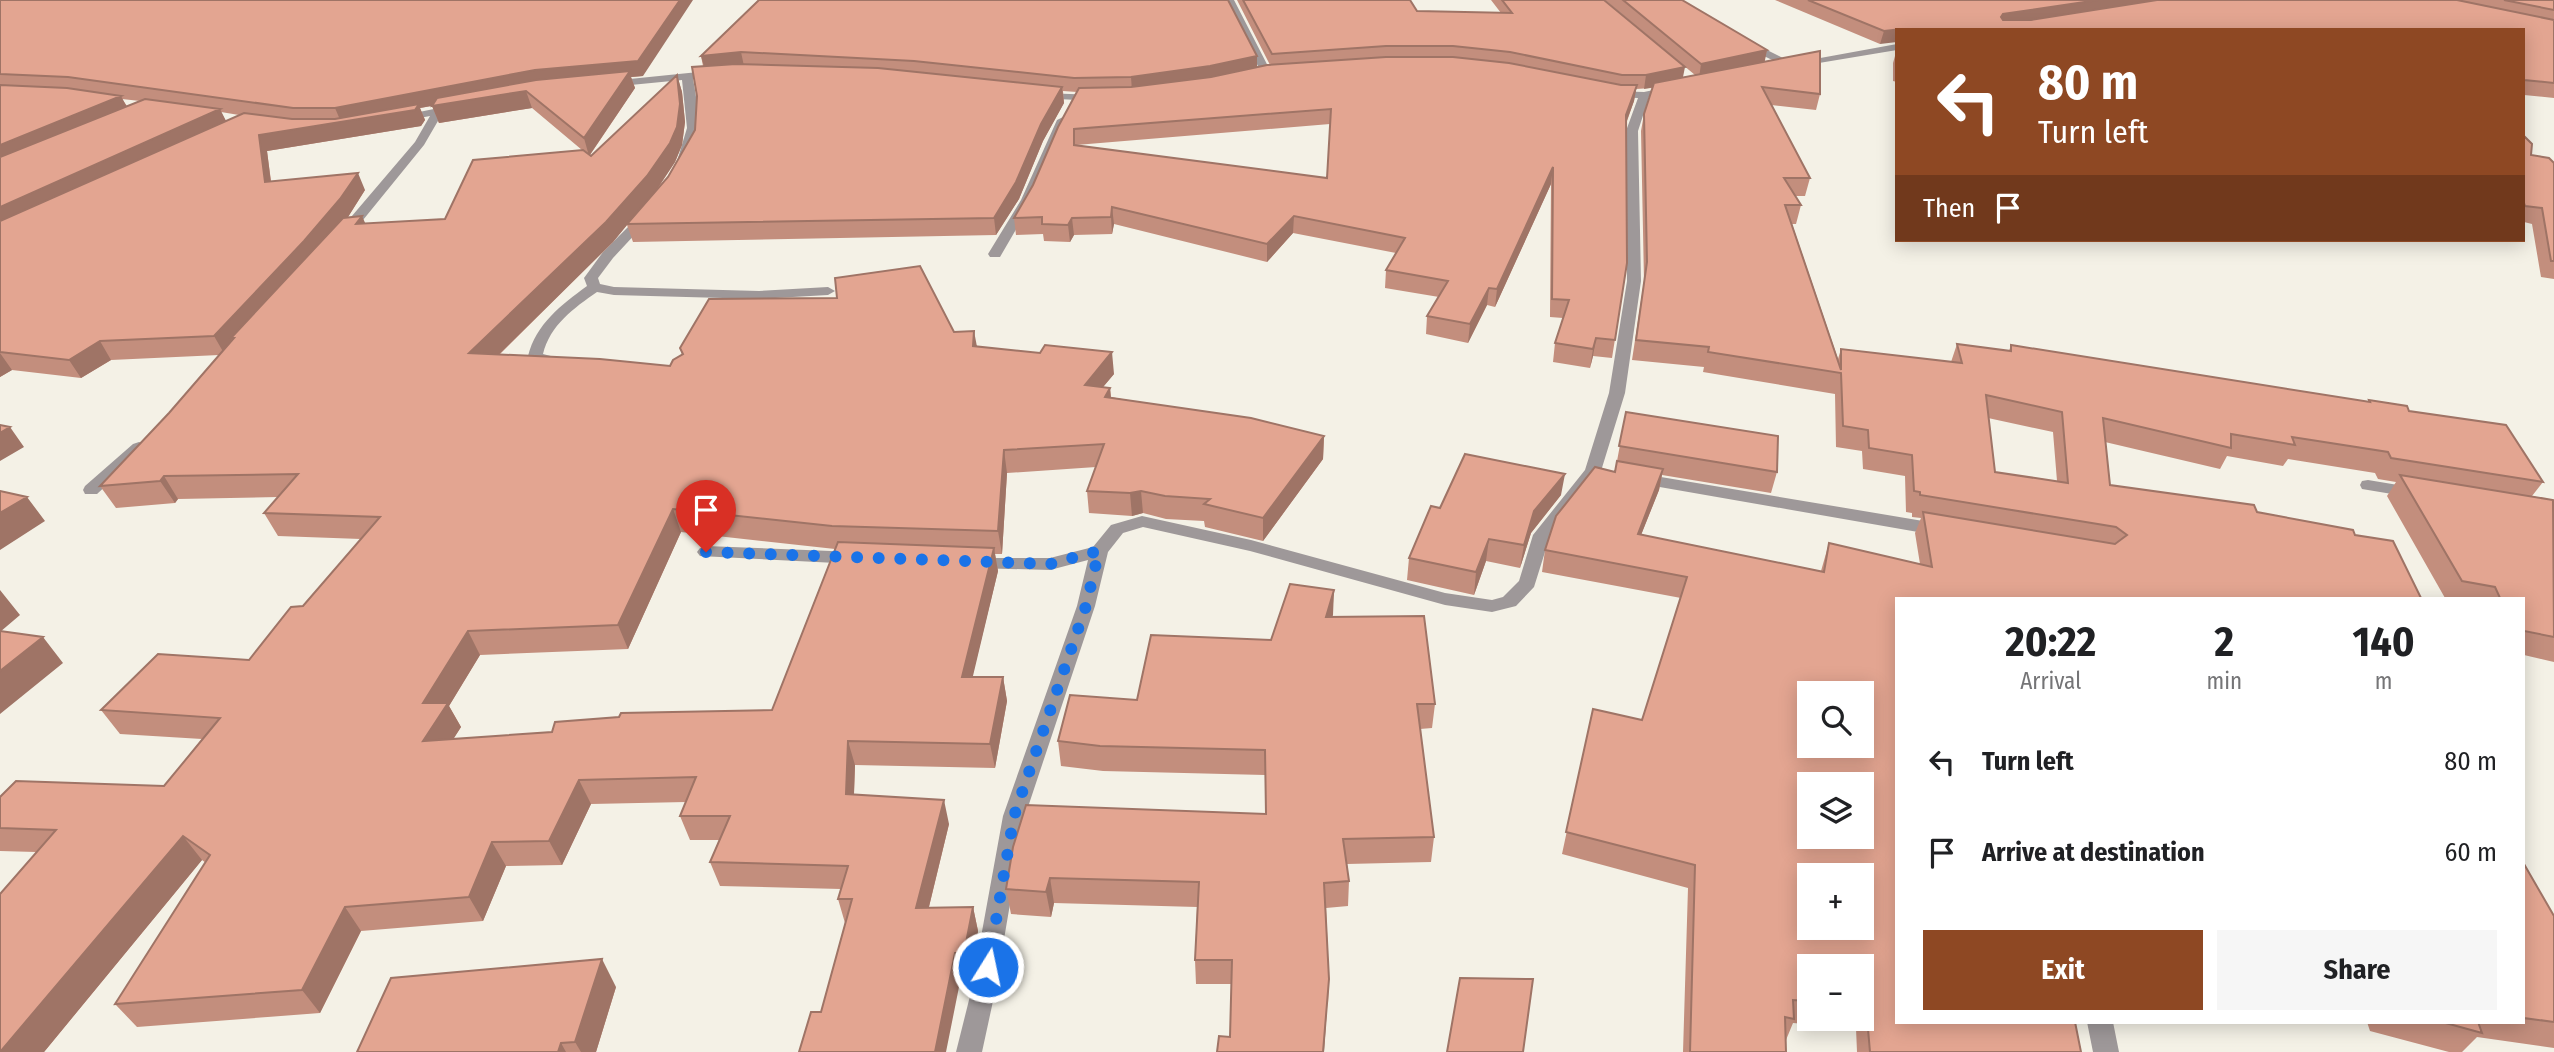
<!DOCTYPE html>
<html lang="en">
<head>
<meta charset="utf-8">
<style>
  body { margin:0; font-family:"Fira Sans Condensed",sans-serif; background:#f6f6f6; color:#202124; height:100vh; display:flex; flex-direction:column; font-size:26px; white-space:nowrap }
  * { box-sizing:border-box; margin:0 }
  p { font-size:23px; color:#757577 }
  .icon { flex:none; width:38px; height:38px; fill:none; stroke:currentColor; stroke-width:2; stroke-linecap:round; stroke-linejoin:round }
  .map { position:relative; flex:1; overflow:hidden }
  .details { position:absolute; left:1895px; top:597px; width:630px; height:427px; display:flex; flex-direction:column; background:#fff; border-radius:0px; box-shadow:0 4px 18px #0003 }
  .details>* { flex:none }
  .guide { position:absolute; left:1895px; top:28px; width:630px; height:214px; border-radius:0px; box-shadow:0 4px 18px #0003; background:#8e4823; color:#fff; overflow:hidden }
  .fabs { position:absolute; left:1797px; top:681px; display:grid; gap:14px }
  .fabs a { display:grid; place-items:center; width:77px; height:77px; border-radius:0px; background:#fff; box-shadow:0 4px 18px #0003; font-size:35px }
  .pin { position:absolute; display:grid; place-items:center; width:60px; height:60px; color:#fff; margin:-72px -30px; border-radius:50% 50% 50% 0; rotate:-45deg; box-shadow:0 0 7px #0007 }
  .pin .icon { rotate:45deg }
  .me { position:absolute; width:77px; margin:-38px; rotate:10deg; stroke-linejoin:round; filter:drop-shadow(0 0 5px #0008) }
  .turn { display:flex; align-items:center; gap:24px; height:147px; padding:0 28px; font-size:32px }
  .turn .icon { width:91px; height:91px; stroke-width:2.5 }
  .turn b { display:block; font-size:49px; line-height:60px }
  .then { display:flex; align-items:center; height:66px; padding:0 28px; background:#0003; gap:14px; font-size:26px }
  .eta { display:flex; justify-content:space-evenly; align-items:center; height:119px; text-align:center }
  .eta b { font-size:42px; font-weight:700; line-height:49px }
  .cta { display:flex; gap:14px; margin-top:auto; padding:14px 28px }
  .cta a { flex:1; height:80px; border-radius:0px; background:#8e4823; color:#fff; font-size:28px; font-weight:700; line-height:80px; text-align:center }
  .cta a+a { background:#f6f6f6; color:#202124 }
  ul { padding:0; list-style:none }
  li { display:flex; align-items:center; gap:21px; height:91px; padding:0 28px }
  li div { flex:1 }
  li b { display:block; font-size:26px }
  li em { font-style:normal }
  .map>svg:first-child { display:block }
</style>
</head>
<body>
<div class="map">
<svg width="2554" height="1052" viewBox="0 0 2554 1052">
  <rect width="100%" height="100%" fill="#f4f1e6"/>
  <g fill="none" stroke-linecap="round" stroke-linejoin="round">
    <path fill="#9e9899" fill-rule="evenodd" d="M1224,0H1234L1272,74L1271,76L1262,74Z
      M1741,41H1749L1793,63L1897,44V50L1789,68L1741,45Z
      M718,70L722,71V75L693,79C698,106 703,135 688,160L684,162L678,158L687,128L682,80L610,87L605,84L610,81Z
      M1673,86L1678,89L1677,91L1649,97L1638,131L1641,281L1625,393L1601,471L1550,536L1534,587L1516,606L1492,612L1445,605L1250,551L1143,527L1123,533L1108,552L1095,606L1025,816L995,992L982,1052H956L971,992L1003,816L1077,606L1088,560L1050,570L975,568L966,562L969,558H1050L1093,547L1111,525L1142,516L1251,540L1445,593L1492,600L1503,597L1519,581L1533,535L1585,470L1609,393L1627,281L1626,131L1638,98L1611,97L1606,94L1611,91L1644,92Z
      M1042,93L1098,95L1103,98L1098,101L1038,98V94Z
      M458,104L462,105V109L442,114L424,145L350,236H340V230L415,142L430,116L399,122L393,119L395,117Z
      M1063,117L1069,120L1033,200L1000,257H990L988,254L1021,200L1057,120Z
      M646,212L652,216L613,258L598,278L600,284L614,287L759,291L828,287L835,291L828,295L759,299L614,295L597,292C574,308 550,325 543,354L562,359L564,362L562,365C550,368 536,365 528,356C536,324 561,305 587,286L584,278L603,252L642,213Z
      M139,442L145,444L147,447L145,450L97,494H85L83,490L85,486L133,444Z
      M1637,473L1941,524L1950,530L1941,536L1631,482L1629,478L1631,474Z
      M2368,480L2416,488L2424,493L2416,498L2362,489L2360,485L2362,481Z
      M706,546L856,552L865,558L856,564L700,556L697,552L700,548Z
      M2087,1022H2113L2119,1052H2093Z"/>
  </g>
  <path fill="#c38e7d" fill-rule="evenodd" d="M0,0L643,76L631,77L635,88L590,155L591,156L677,75L682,92L685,122L682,145L675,162L656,191L668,177L695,130L703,66L701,56L759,0L1257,67L1270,65L1237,0H1410L1417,11L1501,13L1491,0H1604L1683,77L1695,75L1605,0H1682L1767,50L1764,62L1820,94L1816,110L1771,105L1810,178L1805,196H1795L1801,205L1796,224H1792L1838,359L1841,349L1951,362L1957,344L2009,351L2011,345L2367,402L2369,400L2409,411L2543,482L2532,496L2554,501V662L2524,655V598H2445L2387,496L2396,482L2378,479L2375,473L2288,459L2283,466L2227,456L2220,469L2105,442L2110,485L2257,512L1897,598L2081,1052H1857L1856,1028L1793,1023L1786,1040V1052H1683L1688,888L1562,854L1593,709L1642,720L1681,598L1542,572L1545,550L1615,472L1626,412L1777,472L1771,493L1662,475L1659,490L1641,535L1821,571L1829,543L1920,564L1915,533L1921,518L1912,517V513L1906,512L1905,476L1863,469L1862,451L1836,447L1835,394L1703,372L1704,367L1632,360L1644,281L1641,131L1644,114L1652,88L1636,89L1634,101L1626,124L1627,263L1612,358L1593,356L1590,368L1553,362L1555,343L1563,318L1550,317L1551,184L1495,307L1487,305L1468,343L1426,334L1427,316L1439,297L1385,288L1386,270L1396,253L1293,233L1267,262L1114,224L1112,234L1074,235L1070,242L1044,241L1043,234L1016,235L1014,218L1033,185L1077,92L1063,91L1064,103L1043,141L1019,199L996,235L633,242L627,225L613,242L499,355L670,366L682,355L680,348L954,332L977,346L1114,374L1103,387L1110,388L1111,397L1324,436L1323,459L1263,541L1205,527L1204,521L1166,519L1143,513L1132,516L1089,513L1087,491L1096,467L1007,473L1002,554H995L998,571L972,677H1003L1007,701L995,768L855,765L854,795L949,824L929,907H973L978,931L970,977H961L821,1012L845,923L838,899L841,889L720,886L710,862L719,840H690L680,816L686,802L591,804L562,865L506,866L483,921L361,931L320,1013L137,1027L115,1004L206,863L202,860L44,1052H0L36,852L0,851V797L164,786L202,739L120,734L101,710L249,660L303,606L361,539L278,536L264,513L278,497L178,499L175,503L116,508L100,486L169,413L219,355L111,360L81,378L12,370L0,377ZM122,99L140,101L127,106ZM432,106L439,123L532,108L582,150L445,219L366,224L348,217L365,190L271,181L267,151L421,126L425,120L420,108ZM221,112L239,115L226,121ZM1330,124L1327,178L1076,145ZM1988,418L2053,432L2057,481L1995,472ZM681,532L835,549L772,710L552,732L453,739L461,727L449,706L480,655L628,649ZM1810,966H1862V1018H1810Z
    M1775,0H2554V98L2524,95V30H1897L1880,44Z
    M1897,49V82L1893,81V63Z
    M2524,136L2531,155L2554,163V279L2541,277L2532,224L2524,222Z
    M1561,495L1531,533L1520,568L1486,561L1474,595L1407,580L1409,558L1440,508Z
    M1334,590L1332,617L1435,704L1432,728L1420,729L1434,837L1431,862L1347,864L1349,881L1348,906L1326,908L1329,979L1328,1003L1230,1037L1232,984H1196L1195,960L1197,907L1054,903L1051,917L1011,914L1006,889L1266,814L1265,775L1103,771L1061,766L1058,741L1137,700L1271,640Z
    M2524,864L2554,916V1048L2477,1037L2462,1052H2449L2370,1031L2367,1022H2524Z
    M616,987L596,1052H357Z"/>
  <path fill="#9f7466" d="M680,0H693L643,76L631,77L635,88L589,156L584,138L541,85L420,108L425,120L421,126L267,151L273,199L265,182L259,135L341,122L335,108Z
    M2098,0H2175L1997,30L2001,17L2003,14Z
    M1902,29L1897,30V42L1880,44L1884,31Z
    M1767,50L1764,65L1699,78L1701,64Z
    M741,52L744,66L705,70L701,56Z
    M1257,56V70L1132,91L1131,77Z
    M1685,67L1682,82L1644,89L1646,75Z
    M677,75L682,92L685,122L682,145L675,162L653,195L627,224V225L613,242L478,375L469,353Z
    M1637,85L1634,101L1623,131L1626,115Z
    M1062,87L1064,103L1043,141L1019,199L996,235L994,218L1041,124Z
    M526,91L532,108L439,123L432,106Z
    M121,96L129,111L0,165V145Z
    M220,109L228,125L0,229V207Z
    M1553,167L1551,184L1495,307L1497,289Z
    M358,173L365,190L348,217L313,258L231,338L234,344L225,355L214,336Z
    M1112,207L1114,224L1112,234L1111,217Z
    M362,216L371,236L356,224Z
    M1294,216L1293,233L1267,262V244Z
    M1072,218L1074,235L1070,242L1068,225Z
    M1489,288L1487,305L1468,343L1470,324Z
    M974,331L978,352L973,346Z
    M1596,338L1593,356L1590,368L1593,349Z
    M100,341L111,360L81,378L69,360Z
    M1112,352L1114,374L1087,406L1085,385Z
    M0,353L12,370L0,377Z
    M1110,388L1112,410L1105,397Z
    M10,427L24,447L0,461V433Z
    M1324,436L1323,459L1263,541V518Z
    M1004,450L1007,473L1002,554L998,531Z
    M1663,469L1659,490L1633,555L1638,534Z
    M1565,474L1561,495L1531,533L1520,568L1524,545L1534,511Z
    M164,476L178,499L175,503L160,481Z
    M1141,491L1143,513L1132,516L1130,493Z
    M27,497L45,521L0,550V513Z
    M673,509L681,532L628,649L618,625Z
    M1489,539L1486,561L1474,595L1476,572Z
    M994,548L998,571L967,701L962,677Z
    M0,590L20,615L0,632Z
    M1334,590L1333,615L1325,641L1326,617Z
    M468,631L480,655L449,706L461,727L437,765L423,741V703Z
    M43,637L63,663L0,714V671Z
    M1003,677L1007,701L995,768L990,744Z
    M848,741L855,765L853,818L846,794Z
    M579,780L591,804L562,865L549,841Z
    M944,800L949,824L923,931L916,908Z
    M183,836L202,860L44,1052H0Z
    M492,842L506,866L483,921L469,897Z
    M1050,878L1054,903L1051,917L1046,892Z
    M345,907L361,931L320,1013L302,990Z
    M973,907L978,931L970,977L964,953Z
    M955,953L961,977L946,1052H935Z
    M602,959L616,987L596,1052H581L575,1042Z
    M1329,979L1324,1052H1323Z
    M561,1043L566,1052H558Z"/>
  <path fill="#e3a591" stroke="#9f7466" stroke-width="2" fill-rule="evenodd" d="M0,0H680L638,61L535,70L335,108H293L68,77L0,74Z
    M759,0H1228L1257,56L1210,66L1131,77L1074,78L914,61L741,52L701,56Z
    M1243,0H1410L1417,11L1512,13L1502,0H1604L1685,67L1646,75H1622L1510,52L1453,46H1386L1272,54Z
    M1623,0H1682L1767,50L1701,64Z
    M1808,0H2098L2003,14L2001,17L2003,20H2031L2157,0H2457L2554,20V83L2524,80V30L1902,29L1884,31Z
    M2504,0H2554V10Z
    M1820,51V94L1762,87L1810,178H1784L1801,205H1785L1841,370V349L1962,363L1957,344L2011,351V345L2370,402L2369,400L2407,406L2409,411L2506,425L2543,482L2391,458L2388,452L2292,437L2295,445L2231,434V448L2103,418L2110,485L2254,505L2257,512L2353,530L2355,535L2393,541L2421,598H1897V1022H2075L2081,1052H1870L1866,1006H1862V966H1810V1001L1793,1000L1794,1019L1785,1017L1786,1052H1690L1695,865L1566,832L1593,709L1642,720L1687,577L1545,550L1556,516L1595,467L1615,472L1617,461L1663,469L1638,534L1824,572L1829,543L1932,567L1923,512L2115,544L2127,535L2116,527L1920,495V492L1914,491L1912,455L1869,448L1868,430L1843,426L1841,373L1708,352L1709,347L1636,340L1647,262L1644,114L1654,83ZM1986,395L2062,412L2068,483L1995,472ZM1810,693H1862V746H1810ZM1810,784H1862V836H1810ZM1810,875H1862V928H1810Z
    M1386,57H1453L1509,63L1621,85H1637L1626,115L1627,263L1615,340L1596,338L1593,349L1555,343L1569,300L1552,299L1553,167L1497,289L1489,288L1470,324L1427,316L1448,281L1386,270L1405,238L1294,216L1267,244L1112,207L1111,217L1072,218L1068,225L1042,224V217L1014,218L1033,185L1058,127L1079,88L1131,87L1211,77L1267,65ZM1331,109L1327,178L1074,145V129Z
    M736,64L878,68L1062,87L1041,124L1016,182L994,218L627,224L668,177L695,130L697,96L692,67Z
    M630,71L584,138L526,91L432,106L437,98L536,80Z
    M677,75L680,104L677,127L670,143L647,176L606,222L469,353L600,359L670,366L673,360L683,354L680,348L709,299L837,298L835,278L920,266L954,332L974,331L973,346L1040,353L1045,345L1112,352L1085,385L1110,388L1105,397L1251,418L1324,436L1263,518L1204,504L1210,499L1165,496L1141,491L1130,493L1087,491L1104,444L1004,450L998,531L832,526L673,509L618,625L468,631L423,703H448L423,741L552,732L555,722L619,717L621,713L772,710L838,542L994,548L962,677H1003L990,744L848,741L846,794L944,800L916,908L973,907L964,953H955L935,1052H799L811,1012H821L852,899H838L848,866L710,862L730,816H680L696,777L579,780L549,841L492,842L469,897L345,907L302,990L115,1004L210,855L183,836L0,1052V894L56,830L0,828V797L16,781L164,786L220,718L101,710L158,654L249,660L291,607L303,606L380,517L264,513L298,474L164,476L160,481L100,486L169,413L234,338H231L343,218L362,216L356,224L445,219L473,160L583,150L591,156Z
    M0,85L67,88L121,96L0,145Z
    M145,99L220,109L0,207V157Z
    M419,104L415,110L259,135L265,182L358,173L340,199L304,241L214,336L100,341L69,360L0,352V221L244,113L292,119H335Z
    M2524,136L2532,144L2531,155L2549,158L2554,163V261H2551L2542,208L2525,206L2524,203Z
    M1626,412L1778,436L1777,472L1619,446Z
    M0,425L10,427L0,433Z
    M1465,454L1565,474L1534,511L1524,545L1489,539L1476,572L1409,558L1431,506L1440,508Z
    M2400,475L2553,500L2554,637L2524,631V598H2500L2495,587L2462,581Z
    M0,491L27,497L0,513Z
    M1290,584L1334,590L1326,617L1424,616L1435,704H1417L1434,837L1343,839L1349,881L1324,883L1329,979L1323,1052H1217L1219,1036L1230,1037L1232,960H1195L1199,882L1050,878L1046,892L1006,889L1013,847L1026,805L1266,814L1265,750L1100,746L1058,741L1070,695L1137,700L1151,635L1271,640Z
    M0,631L43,637L0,671Z
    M2524,864L2554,916V1022L2524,1018Z
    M602,959L575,1042L561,1043L558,1052H357L391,978Z
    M1460,978L1533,979L1523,1052H1447Z
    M2442,1022H2478L2482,1033Z"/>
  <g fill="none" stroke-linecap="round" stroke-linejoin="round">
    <path stroke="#1a73e8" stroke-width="12" stroke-dasharray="0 21.6" d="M706,552L1050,564L1099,551L1086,606L1014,816L988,967"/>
  </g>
</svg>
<div class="fabs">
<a><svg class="icon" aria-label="search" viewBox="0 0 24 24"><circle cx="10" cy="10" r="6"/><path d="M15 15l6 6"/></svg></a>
<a><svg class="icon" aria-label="layers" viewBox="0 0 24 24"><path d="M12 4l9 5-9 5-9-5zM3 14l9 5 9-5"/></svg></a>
<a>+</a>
<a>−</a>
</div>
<div class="pin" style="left:706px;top:552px;background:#d93025"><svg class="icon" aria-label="arrive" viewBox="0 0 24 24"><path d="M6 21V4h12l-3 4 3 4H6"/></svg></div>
<svg class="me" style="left:988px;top:967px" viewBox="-20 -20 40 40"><circle r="17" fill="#1a73e8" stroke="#fff" stroke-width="3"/><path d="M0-11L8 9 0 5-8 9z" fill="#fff"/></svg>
<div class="guide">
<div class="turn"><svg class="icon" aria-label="left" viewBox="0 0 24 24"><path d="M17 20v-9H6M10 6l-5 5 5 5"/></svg><div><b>80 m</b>Turn left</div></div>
<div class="then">Then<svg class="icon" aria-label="arrive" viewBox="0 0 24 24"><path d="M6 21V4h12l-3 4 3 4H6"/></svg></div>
</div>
<section class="details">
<div class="eta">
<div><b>20:22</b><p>Arrival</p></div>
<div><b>2</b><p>min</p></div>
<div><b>140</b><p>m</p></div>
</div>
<ul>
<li><svg class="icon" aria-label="left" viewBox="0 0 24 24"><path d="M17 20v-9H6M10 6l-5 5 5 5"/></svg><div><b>Turn left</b></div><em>80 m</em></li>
<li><svg class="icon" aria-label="arrive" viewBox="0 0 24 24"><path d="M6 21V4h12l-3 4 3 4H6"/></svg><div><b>Arrive at destination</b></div><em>60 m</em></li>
</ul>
<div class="cta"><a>Exit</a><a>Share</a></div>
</section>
</div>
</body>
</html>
